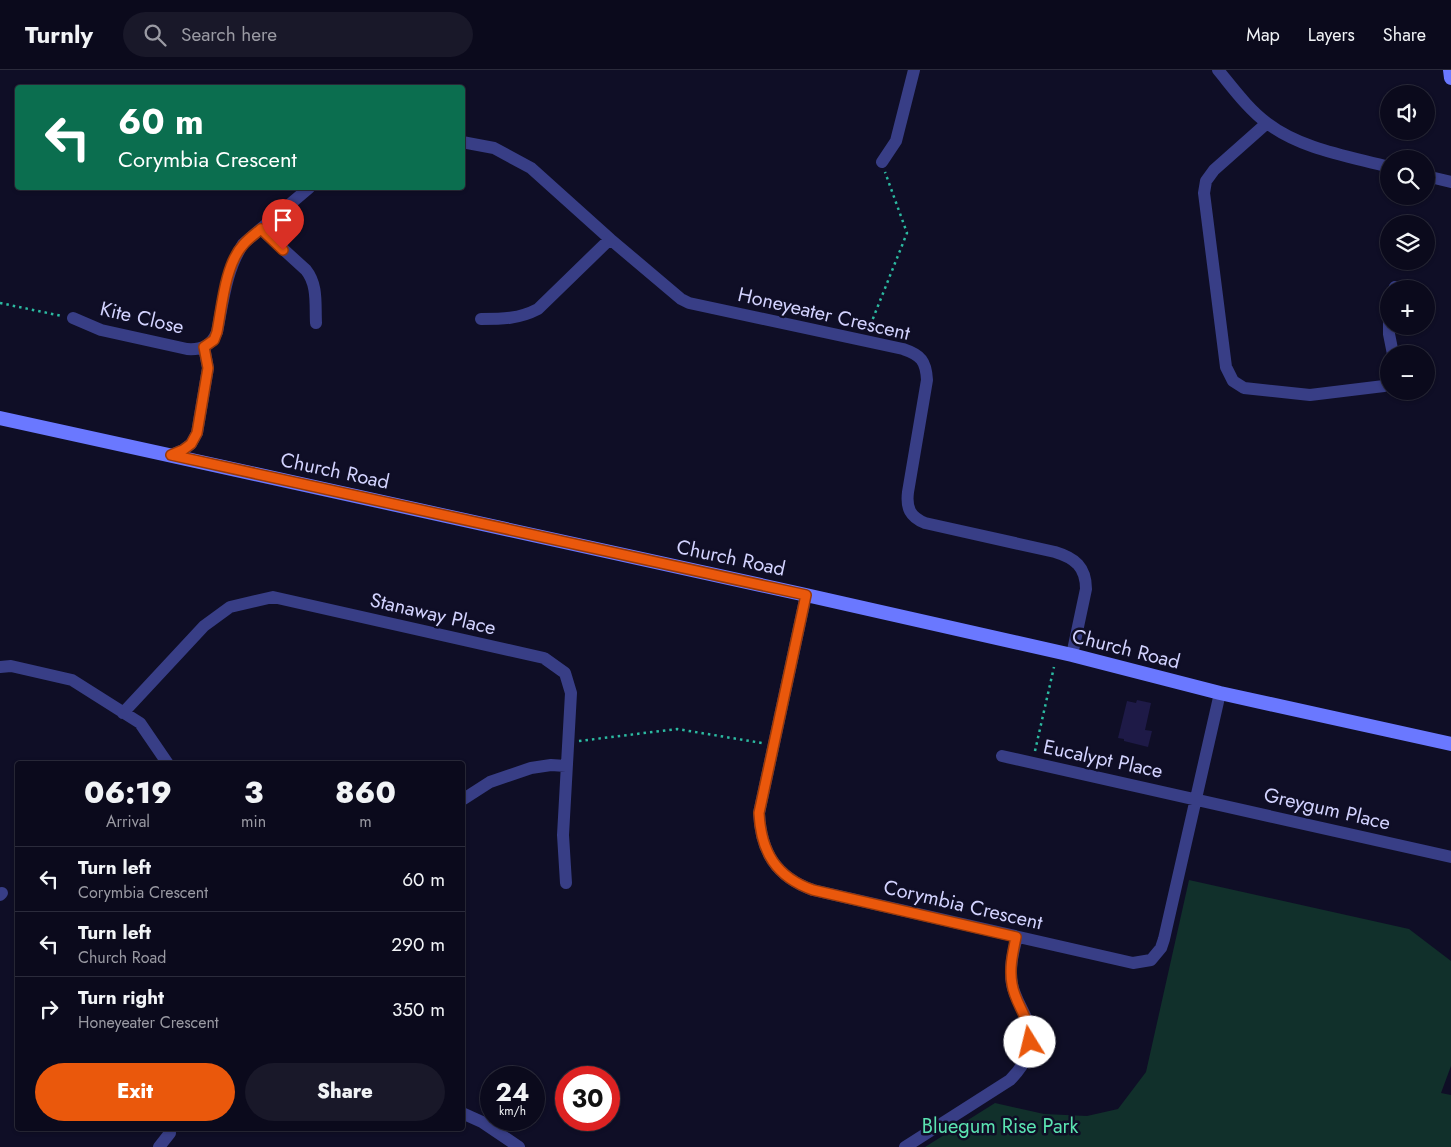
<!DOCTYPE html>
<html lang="en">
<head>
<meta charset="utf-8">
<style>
  body { margin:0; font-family:Jost,sans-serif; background:#191829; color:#f1f3f6; height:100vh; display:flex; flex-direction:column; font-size:19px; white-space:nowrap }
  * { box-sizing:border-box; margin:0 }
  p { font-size:16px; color:#9a9aa3 }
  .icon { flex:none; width:28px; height:28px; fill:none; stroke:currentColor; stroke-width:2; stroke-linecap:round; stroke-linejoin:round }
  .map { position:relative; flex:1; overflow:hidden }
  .sheet { position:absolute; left:15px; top:691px; width:450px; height:370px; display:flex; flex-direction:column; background:#0b0a1c; border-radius:5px; box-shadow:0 1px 4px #0004,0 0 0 1px #2b2b3b }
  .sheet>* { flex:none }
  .guide { position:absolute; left:15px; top:15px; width:450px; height:105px; border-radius:5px; box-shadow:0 1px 4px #0004,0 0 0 1px #2b2b3b; background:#0b6e4f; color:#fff; overflow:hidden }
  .buttons { position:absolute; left:1380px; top:15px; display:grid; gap:10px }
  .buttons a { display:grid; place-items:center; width:55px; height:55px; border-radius:50%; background:#0b0a1c; box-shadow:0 1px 4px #0004,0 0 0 1px #2b2b3b; font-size:25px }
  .speed { position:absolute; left:480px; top:996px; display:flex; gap:10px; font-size:25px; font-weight:700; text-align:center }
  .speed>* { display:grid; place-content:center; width:65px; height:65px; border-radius:50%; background:#0b0a1c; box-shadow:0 1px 4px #0004,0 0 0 1px #2b2b3b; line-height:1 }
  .speed small { font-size:12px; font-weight:400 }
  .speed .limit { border:8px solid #d22; background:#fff; color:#111 }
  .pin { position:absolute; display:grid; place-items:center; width:42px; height:42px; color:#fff; margin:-51px -21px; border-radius:50% 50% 50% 0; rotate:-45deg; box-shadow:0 0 5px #0007 }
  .pin .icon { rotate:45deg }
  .me { position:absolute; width:55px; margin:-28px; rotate:351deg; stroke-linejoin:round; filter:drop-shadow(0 0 4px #0008) }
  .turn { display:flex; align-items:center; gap:18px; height:105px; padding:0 20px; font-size:22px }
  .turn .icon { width:65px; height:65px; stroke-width:2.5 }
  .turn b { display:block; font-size:35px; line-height:42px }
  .eta { display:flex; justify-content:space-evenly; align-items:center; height:85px; text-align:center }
  .eta b { font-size:30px; font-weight:800; line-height:35px }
  .action { display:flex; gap:10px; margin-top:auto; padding:10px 20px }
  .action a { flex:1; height:58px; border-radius:30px; background:#ea580c; color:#fff; font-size:20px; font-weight:800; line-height:58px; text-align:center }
  .action a+a { background:#191829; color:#f1f3f6 }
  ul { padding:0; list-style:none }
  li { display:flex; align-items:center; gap:15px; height:65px; padding:0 20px; border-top:1px solid #2b2b3b }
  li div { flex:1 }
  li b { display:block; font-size:19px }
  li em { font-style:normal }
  header { display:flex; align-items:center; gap:30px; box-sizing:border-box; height:70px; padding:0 25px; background:#0b0a1c; border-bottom:1px solid #2b2b3b }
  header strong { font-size:24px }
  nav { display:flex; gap:28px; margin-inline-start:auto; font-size:18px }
  .search { width:350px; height:45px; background:#191829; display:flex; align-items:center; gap:12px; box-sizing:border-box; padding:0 18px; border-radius:28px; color:#9a9aa3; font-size:19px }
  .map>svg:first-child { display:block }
</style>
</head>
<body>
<header>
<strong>Turnly</strong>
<div class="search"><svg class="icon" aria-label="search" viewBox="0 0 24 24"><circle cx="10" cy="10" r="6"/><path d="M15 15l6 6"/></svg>Search here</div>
<nav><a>Map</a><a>Layers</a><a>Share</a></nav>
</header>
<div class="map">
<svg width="1451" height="1077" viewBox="0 0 1451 1077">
  <rect width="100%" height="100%" fill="#0f0e26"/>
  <path fill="#11302b" d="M1189,810L1409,859L1451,891V996L1441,1023L1451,1025V1077H925L995,1033L1044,1044L1087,1046L1118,1039L1146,1002Z"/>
  <path fill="#1e1a47" d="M1137,630L1151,633L1145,660L1152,661L1148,677L1124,671V669L1118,668L1127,631L1136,633Z"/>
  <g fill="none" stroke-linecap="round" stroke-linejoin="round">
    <path stroke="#2cbaa1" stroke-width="2.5" stroke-dasharray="2.5 4" stroke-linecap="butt" d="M0,233L62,246
      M868,261L907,163L885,102
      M579,671L677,659L762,673
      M1035,681L1054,597"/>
    <path stroke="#383e86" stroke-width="12" d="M1218,0C1233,18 1248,39 1267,53C1301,79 1348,86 1389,97
      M1267,53L1214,100L1206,111L1204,123L1226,297L1233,311L1244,318L1310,325L1384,316L1389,312
      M462,72L494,78L531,98L610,169L681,229L689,233L903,279C921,285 926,291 927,310L908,422C906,438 910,447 925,453L1055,482C1075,488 1086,497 1086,519L1072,585
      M882,92L896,71L914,0
      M1426,106L1451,112
      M261,159L306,200C318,215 315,234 316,253
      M1394,219L1395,217
      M73,248L101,260L187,279C202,280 211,276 217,262C223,232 226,200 243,174L309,118
      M481,249C502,249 519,249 538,239L610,169
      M1389,253V264L1393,284
      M171,385L183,380L191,374L197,363L208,298L204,277
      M806,525L759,743C761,782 776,807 813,820L1133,893L1151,890L1161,878L1164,869L1220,623
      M0,597L11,596L72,610L140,653L168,694
      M123,643L204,556L230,537L273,527L544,588L565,603L571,623L563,765L566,813
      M1002,686L1451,787
      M462,730L490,712L531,698L551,695L566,696
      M0,825L2,823
      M462,1043L482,1052L519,1077
      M159,1077L170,1063
      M905,1077L1010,1010C1026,994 1037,973 1027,950C1022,938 1014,926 1012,914C1009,898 1013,882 1017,867"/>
    <path stroke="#6a78ff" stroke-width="14" d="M1450,0L1451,8
      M0,348L806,525L1072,585L1220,623L1451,674"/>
  </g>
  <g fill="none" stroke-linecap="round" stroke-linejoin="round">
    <g stroke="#983908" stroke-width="12">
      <path id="route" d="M283,180L261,159C255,164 248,169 243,175C225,195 222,236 217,262L214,270L204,277L208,298L197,363L191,374L183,380L171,385L806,525L759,743C761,782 776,807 813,820L1016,867C1013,882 1009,898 1012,914C1015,935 1031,948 1030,972"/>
    </g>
    <use href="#route" stroke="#ea580c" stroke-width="9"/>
  </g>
  <g text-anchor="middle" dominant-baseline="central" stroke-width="5" stroke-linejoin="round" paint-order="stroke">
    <g font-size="20" fill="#d3d3ff" stroke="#0f0e26">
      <text transform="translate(824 244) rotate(13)">Honeyeater Crescent</text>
      <text transform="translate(142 248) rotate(13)">Kite Close</text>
      <text transform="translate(335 401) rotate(12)">Church Road</text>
      <text transform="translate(731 488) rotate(12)">Church Road</text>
      <text transform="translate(433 544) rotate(13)">Stanaway Place</text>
      <text transform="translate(1126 579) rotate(14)">Church Road</text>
      <text transform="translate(1103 689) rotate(12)">Eucalypt Place</text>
      <text transform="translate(1327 739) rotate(13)">Greygum Place</text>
      <text transform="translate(963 835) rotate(13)">Corymbia Crescent</text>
    </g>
    <g font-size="20" fill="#5be3b1" stroke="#0f0e26">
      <text x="1000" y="1056">Bluegum Rise Park</text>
    </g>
  </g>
</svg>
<div class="buttons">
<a><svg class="icon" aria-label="sound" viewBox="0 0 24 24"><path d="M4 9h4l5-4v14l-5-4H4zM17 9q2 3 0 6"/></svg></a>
<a><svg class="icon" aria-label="search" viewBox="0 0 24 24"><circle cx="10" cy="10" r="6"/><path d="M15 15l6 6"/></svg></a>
<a><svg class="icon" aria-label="layers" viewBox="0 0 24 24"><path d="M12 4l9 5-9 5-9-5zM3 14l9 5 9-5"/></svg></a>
<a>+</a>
<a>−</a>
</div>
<div class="speed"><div>24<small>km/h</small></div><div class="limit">30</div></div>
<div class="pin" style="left:283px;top:180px;background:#d93025"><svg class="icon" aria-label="arrive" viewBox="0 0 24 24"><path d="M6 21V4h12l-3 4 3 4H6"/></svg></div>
<svg class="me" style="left:1030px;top:972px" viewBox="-20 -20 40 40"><circle r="19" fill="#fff"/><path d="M0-13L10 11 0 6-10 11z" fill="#ea580c"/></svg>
<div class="guide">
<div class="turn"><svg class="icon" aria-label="left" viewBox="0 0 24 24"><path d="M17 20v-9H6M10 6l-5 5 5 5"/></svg><div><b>60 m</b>Corymbia Crescent</div></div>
</div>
<section class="sheet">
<div class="eta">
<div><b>06:19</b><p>Arrival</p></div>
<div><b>3</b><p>min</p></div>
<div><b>860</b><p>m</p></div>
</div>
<ul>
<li><svg class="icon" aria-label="left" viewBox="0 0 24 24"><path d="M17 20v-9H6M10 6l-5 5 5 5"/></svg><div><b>Turn left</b><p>Corymbia Crescent</p></div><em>60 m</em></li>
<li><svg class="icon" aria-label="left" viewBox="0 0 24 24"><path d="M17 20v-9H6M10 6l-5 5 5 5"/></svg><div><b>Turn left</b><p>Church Road</p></div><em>290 m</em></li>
<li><svg class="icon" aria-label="right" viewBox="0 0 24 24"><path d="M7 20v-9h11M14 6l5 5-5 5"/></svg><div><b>Turn right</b><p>Honeyeater Crescent</p></div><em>350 m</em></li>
</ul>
<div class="action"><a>Exit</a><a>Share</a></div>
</section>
</div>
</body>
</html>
